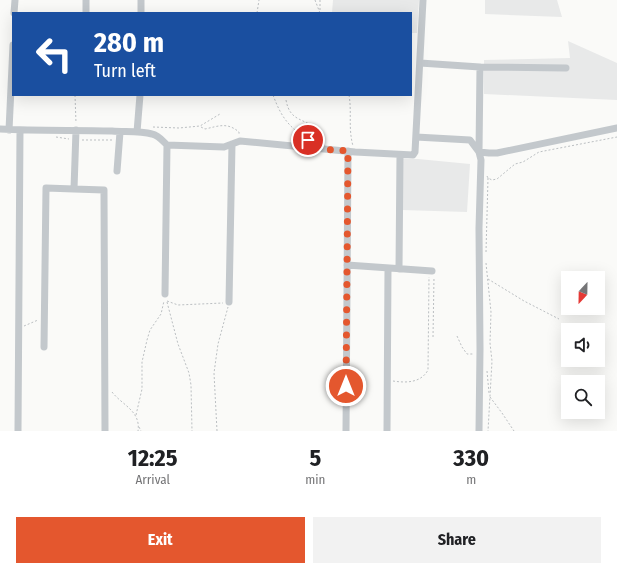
<!DOCTYPE html>
<html lang="en">
<head>
<meta charset="utf-8">
<style>
  body { margin:0; font-family:"Fira Sans Condensed",sans-serif; background:#f2f2f2; color:#202124; height:100vh; display:flex; flex-direction:column; font-size:15px; white-space:nowrap }
  * { box-sizing:border-box; margin:0 }
  p { font-size:13px; color:#757577 }
  .icon { flex:none; width:22px; height:22px; fill:none; stroke:currentColor; stroke-width:2; stroke-linecap:round; stroke-linejoin:round }
  .map { position:relative; height:431px; overflow:hidden }
  .details { display:flex; flex-direction:column; background:#fff; flex:1 }
  .details>* { flex:none }
  .hud { position:absolute; left:12px; top:12px; width:400px; height:84px; border-radius:0px; box-shadow:0 4px 16px #0002; background:#1a4fa0; color:#fff; overflow:hidden }
  .needle { width:26px; rotate:202deg }
  .controls { position:absolute; left:561px; top:271px; display:grid; gap:8px }
  .controls a { display:grid; place-items:center; width:44px; height:44px; border-radius:0px; background:#fff; box-shadow:0 4px 16px #0002; font-size:20px }
  .pin { position:absolute; display:grid; place-items:center; width:34px; height:34px; color:#fff; margin:-17px; border:2px solid #fff; border-radius:50%; box-shadow:0 1px 4px #0007 }
  .me { position:absolute; width:44px; margin:-22px; rotate:0deg; stroke-linejoin:round; filter:drop-shadow(0 0 3px #0008) }
  .turn { display:flex; align-items:center; gap:14px; height:84px; padding:0 16px; font-size:18px }
  .turn .icon { width:52px; height:52px; stroke-width:2.5 }
  .turn b { display:block; font-size:28px; line-height:34px }
  .eta { display:flex; justify-content:space-evenly; align-items:center; height:68px; text-align:center }
  .eta b { font-size:24px; font-weight:700; line-height:28px }
  .cta { display:flex; gap:8px; margin-top:auto; padding:8px 16px }
  .cta a { flex:1; height:46px; border-radius:0px; background:#e4572e; color:#fff; font-size:16px; font-weight:700; line-height:46px; text-align:center }
  .cta a+a { background:#f2f2f2; color:#202124 }
  .map>svg:first-child { display:block }
</style>
</head>
<body>
<div class="map">
<svg width="617" height="431" viewBox="0 0 617 431">
  <rect width="100%" height="100%" fill="#fafaf8"/>
  <path fill="#e8e9e9" d="M333,0H419L417,33H411V13H332Z
    M485,0H557L562,17L485,14Z
    M568,41L617,63V100L484,94V60L570,58Z
    M403,159H418L470,164L467,212L402,210Z"/>
  <g fill="none" stroke-linecap="round" stroke-linejoin="round">
    <path stroke="#bbbfc2" stroke-width="1" stroke-dasharray="2 2" stroke-linecap="butt" d="M315,0L320,13
      M320,0V12
      M257,13L259,0
      M75,95L76,123
      M273,95C282,119 289,127 310,141
      M349,95C352,112 348,128 353,146
      M286,100C290,123 305,117 318,131C321,134 322,138 324,142
      M153,127L179,128L200,126L220,114
      M201,127L205,129C219,126 227,122 239,132V134
      M56,137L69,139
      M82,140H113
      M487,176L488,178L492,180L497,179L515,164L523,162L539,152L617,137
      M486,252L488,178
      M486,263L491,312L490,343L492,361L488,431
      M488,279L524,301L559,319
      M167,301L178,305L223,303
      M167,302L178,344L189,373L191,385L192,431
      M24,326L38,320
      M457,336L462,347L467,354H473
      M433,337L434,277
      M487,371L489,393
      M393,381C406,383 421,383 428,370L429,277
      M112,392C122,405 141,411 138,431
      M490,397L502,413L514,431
      M136,415L142,389V362L147,340L150,330L161,314L164,301
      M139,427L141,431
      M217,431L214,373L218,344L228,307"/>
    <path stroke="#c3c8cc" stroke-width="7" d="M14,13L15,0
      M86,13V0
      M141,13V0
      M420,63L480,67L479,152L489,153H497L617,128
      M480,67L566,68
      M0,129C37,131 74,130 112,131C125,132 140,131 152,134C158,135 162,140 167,145L224,147L240,141L355,152L413,155L415,152L423,0
      M9,130L13,45
      M76,130L74,189L104,190L105,431
      M137,132L140,95
      M416,137L470,140L479,152L481,160L479,228L480,349L479,431
      M117,171L120,132
      M347,265L432,271
      M399,269L400,155
      M165,294L167,145
      M229,302L232,144
      M44,347L46,188L74,189
      M18,431L20,130
      M346,431L348,151
      M387,431L388,268"/>
  </g>
  <g fill="none" stroke-linecap="round" stroke-linejoin="round">
    <path stroke="#e4572e" stroke-width="7" stroke-dasharray="0 12.6" d="M308,140L321,149L348,151L346,386"/>
  </g>
</svg>
<div class="controls">
<a><svg class="needle" viewBox="-14 -14 28 28"><path d="M0-13l5 13h-10z" fill="#e53935"/><path d="M0 13l5-13h-10z" fill="#757577"/></svg></a>
<a><svg class="icon" aria-label="sound" viewBox="0 0 24 24"><path d="M4 9h4l5-4v14l-5-4H4zM17 9q2 3 0 6"/></svg></a>
<a><svg class="icon" aria-label="search" viewBox="0 0 24 24"><circle cx="10" cy="10" r="6"/><path d="M15 15l6 6"/></svg></a>
</div>
<div class="pin" style="left:308px;top:140px;background:#d93025"><svg class="icon" aria-label="arrive" viewBox="0 0 24 24"><path d="M6 21V4h12l-3 4 3 4H6"/></svg></div>
<svg class="me" style="left:346px;top:386px" viewBox="-20 -20 40 40"><circle r="17" fill="#e4572e" stroke="#fff" stroke-width="3"/><path d="M0-11L8 9 0 5-8 9z" fill="#fff"/></svg>
<div class="hud">
<div class="turn"><svg class="icon" aria-label="left" viewBox="0 0 24 24"><path d="M17 20v-9H6M10 6l-5 5 5 5"/></svg><div><b>280 m</b>Turn left</div></div>
</div>
</div>
<section class="details">
<div class="eta">
<div><b>12:25</b><p>Arrival</p></div>
<div><b>5</b><p>min</p></div>
<div><b>330</b><p>m</p></div>
</div>
<div class="cta"><a>Exit</a><a>Share</a></div>
</section>
</body>
</html>
